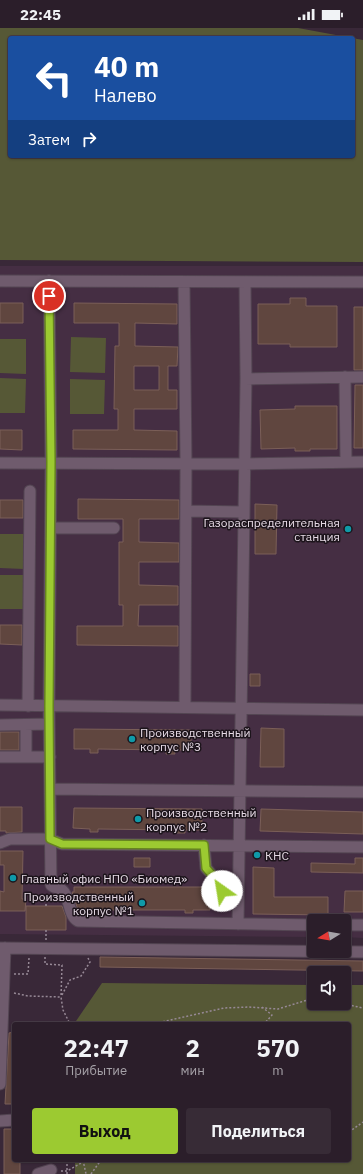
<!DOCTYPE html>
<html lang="ru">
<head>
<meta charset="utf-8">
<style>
  body { margin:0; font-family:"IBM Plex Sans",sans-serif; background:#372b36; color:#f1f3f6; height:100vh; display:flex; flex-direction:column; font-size:15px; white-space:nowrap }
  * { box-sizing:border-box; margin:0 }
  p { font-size:13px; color:#a6a2a8 }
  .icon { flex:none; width:22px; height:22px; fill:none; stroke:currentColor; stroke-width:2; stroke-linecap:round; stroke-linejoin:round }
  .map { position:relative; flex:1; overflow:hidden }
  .details { position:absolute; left:12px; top:994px; width:339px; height:140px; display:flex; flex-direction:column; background:#2b1e2a; border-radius:4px; box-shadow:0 1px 3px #0004,0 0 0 1px #473c47 }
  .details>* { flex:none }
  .hud { position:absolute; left:8px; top:8px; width:347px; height:122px; border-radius:4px; box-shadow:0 1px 3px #0004,0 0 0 1px #473c47; background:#1a4fa0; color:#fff; overflow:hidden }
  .needle { width:26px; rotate:259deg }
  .controls { position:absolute; left:307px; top:886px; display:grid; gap:8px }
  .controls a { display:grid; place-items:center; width:44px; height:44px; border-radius:4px; background:#2b1e2a; box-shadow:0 1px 3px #0004,0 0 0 1px #473c47; font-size:20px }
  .pin { position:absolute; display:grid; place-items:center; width:34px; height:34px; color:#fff; margin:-17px; border:2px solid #fff; border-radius:50%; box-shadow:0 1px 4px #0007 }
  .me { position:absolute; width:44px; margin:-22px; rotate:328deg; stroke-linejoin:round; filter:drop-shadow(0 0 3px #0008) }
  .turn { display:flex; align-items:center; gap:14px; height:84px; padding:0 20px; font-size:18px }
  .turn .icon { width:52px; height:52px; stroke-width:2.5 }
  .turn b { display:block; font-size:28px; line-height:34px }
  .then { display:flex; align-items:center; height:38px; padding:0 20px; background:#0003; gap:8px; font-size:15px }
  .eta { display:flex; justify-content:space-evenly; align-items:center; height:68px; text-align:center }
  .eta b { font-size:24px; font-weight:800; line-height:28px }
  .button { display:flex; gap:8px; margin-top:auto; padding:8px 20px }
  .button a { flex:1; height:46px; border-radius:4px; background:#9cca31; color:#111; font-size:16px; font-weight:800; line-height:46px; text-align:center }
  .button a+a { background:#372b36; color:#f1f3f6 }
  .status { display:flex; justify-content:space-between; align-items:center; height:28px; padding:0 20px; background:#2b1e2a; direction:ltr }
  .status svg { height:11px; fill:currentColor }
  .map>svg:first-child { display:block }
</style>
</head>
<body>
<div class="status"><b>22:45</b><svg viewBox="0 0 49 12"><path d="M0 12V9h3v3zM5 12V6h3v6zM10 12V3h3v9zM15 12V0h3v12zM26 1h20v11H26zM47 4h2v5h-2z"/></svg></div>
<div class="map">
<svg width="363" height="1146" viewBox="0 0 363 1146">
  <rect width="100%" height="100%" fill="#392838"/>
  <path fill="#452e43" d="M0,238H363V910L344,909V893H314V909L0,906Z"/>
  <path fill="#565836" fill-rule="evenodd" d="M0,0H298L363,12V234L0,232ZM10,10H353V128H10Z
    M71,309L106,310L105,345L70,344Z
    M0,311H26V346L0,345Z
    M0,350L26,351L25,385H0Z
    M70,351L105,352L104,386H70Z
    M0,506H25L24,541L0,540Z
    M0,547H25L24,581H0Z
    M102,955L314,957V975H344V957H363V1146H75V1132H349V996H74Z"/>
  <path fill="#60463f" stroke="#7b5f58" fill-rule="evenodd" d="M290,270H306V278H337V319H290V316H258V276H290Z
    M0,275H23V295H0Z
    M74,275L177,276V296L135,295V318L178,319L177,338H168V362H177V381H134V402L177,403V422L73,421V402H118V381H114L115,318H119V295H74ZM134,338H159V362H134Z
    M354,279H363V342H354Z
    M355,357H363V420H354Z
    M295,378H337V421H310V423H295V420L261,421L260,382L295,381Z
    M0,402H22V422L0,421Z
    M78,471L179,472V491H139V514L179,515V534H139V557L178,558V577H139L138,598H178V618L77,617V598H123V577H119V514H123V491H78Z
    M0,472H23V490H0Z
    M255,476L277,477L276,526H255Z
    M0,597H22V617L0,616Z
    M250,646H260V658H250Z
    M261,700L284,701V739H260Z
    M74,701L191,702V722H174L175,726H166V722L98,721V725H90V721H74Z
    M0,704H19V722H0Z
    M0,779H22V804L6,805V803H0Z
    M74,780L202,781V802H185V805H177V802L98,801V804H90V801L73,800Z
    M261,781L363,784V806L260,803Z
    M0,823H23L22,871H26L25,883H0V863L4,864V837H0Z
    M134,830H150V839H134Z
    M355,830H363V845L311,844V835L355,836Z
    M253,839L274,840V869H328V887L253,886Z
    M74,859H211L210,882H193V885H185V882H98V885H91V882H78L72,864H74Z
    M345,863H363V884H344Z
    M26,878H62L66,889V902H26Z
    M100,929L363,933V943L100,939Z
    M14,1004V1076H5L9,1005Z
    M4,1101H14V1132H20V1146H4Z"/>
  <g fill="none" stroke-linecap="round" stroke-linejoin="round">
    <g stroke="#534552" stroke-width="13">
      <path id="minor" d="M0,253L363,254
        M49,253L51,434L49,678L51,857C55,861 61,859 64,864C70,873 69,888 78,893L314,897
        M184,254L186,435L185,678
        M345,349L346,434
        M246,351L363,349
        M0,435L245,436L363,434
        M186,483L244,484
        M51,500H114
        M0,677L363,682
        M28,678L30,463
        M0,697L49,696
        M26,697V729
        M0,729H50
        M50,761L363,764
        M0,815L10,811H50L62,816L363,819
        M204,817L206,840L220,856L223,864L238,868
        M238,896L246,351L245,254
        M344,897H363
        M0,920L363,924
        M0,1056L5,920
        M0,1093L14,1092
        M38,1146L51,1142"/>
    </g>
    <path stroke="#978996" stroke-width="1.5" stroke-dasharray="2 2" stroke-linecap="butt" d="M46,878V866
      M46,912V902
      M45,929V936L62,937L61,969
      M14,946H28L29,930
      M14,965L28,968L61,969L63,982L70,996
      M62,967L70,952L81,948L90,934L88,930
      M340,975L363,980
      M262,979L272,987L264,996
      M139,996L157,995L224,980L249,979L278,981L314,970
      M349,1104L363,1094
      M67,1132V1146
      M83,1132L86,1146
      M61,1143H67L83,1134
      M91,1146L101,1132"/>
    <use href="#minor" stroke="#6f5b6d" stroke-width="11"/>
  </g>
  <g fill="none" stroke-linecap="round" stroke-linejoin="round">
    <g stroke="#658320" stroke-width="10">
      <path id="route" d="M49,268L51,434L49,678L50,811L62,816L204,817L206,840L220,856L222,863"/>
    </g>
    <use href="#route" stroke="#9cca31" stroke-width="7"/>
  </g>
  <g fill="#0f9aa8" stroke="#1c141b" stroke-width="1.5">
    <circle cx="348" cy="501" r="4"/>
    <circle cx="132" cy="711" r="4"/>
    <circle cx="138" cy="791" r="4"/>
    <circle cx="257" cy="827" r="4"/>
    <circle cx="13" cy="850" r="4"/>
    <circle cx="142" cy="875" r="4"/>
  </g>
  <g text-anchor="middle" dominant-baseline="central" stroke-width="3" stroke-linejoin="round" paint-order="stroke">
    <g font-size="12" fill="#e6dae5" stroke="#1c141b" text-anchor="start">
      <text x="340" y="494" text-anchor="end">Газораспределительная<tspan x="340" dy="14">станция</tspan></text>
      <text x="140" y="704">Производственный<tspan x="140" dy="14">корпус №3</tspan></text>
      <text x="146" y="784">Производственный<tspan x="146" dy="14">корпус №2</tspan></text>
      <text x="265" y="827">КНС</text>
      <text x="21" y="850">Главный офис НПО «Биомед»</text>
      <text x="134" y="868" text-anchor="end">Производственный<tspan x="134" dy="14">корпус №1</tspan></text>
    </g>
  </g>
</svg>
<div class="controls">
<a><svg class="needle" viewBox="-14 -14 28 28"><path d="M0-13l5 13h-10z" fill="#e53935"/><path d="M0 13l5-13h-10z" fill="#a6a2a8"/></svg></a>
<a><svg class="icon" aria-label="sound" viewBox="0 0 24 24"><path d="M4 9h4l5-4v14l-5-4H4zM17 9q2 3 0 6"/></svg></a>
</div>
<div class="pin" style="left:49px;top:268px;background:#d93025"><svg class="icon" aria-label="arrive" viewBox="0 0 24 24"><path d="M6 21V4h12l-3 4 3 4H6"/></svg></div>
<svg class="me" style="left:222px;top:863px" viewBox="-20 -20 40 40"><circle r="19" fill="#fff"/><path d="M0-13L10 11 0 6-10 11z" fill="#9cca31"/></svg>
<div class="hud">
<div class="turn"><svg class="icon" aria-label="left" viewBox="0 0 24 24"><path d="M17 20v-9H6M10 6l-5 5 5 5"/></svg><div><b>40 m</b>Налево</div></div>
<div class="then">Затем<svg class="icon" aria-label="right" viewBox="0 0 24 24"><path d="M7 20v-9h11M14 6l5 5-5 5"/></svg></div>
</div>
<section class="details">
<div class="eta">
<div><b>22:47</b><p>Прибытие</p></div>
<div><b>2</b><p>мин</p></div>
<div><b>570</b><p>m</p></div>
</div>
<div class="button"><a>Выход</a><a>Поделиться</a></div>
</section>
</div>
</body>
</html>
